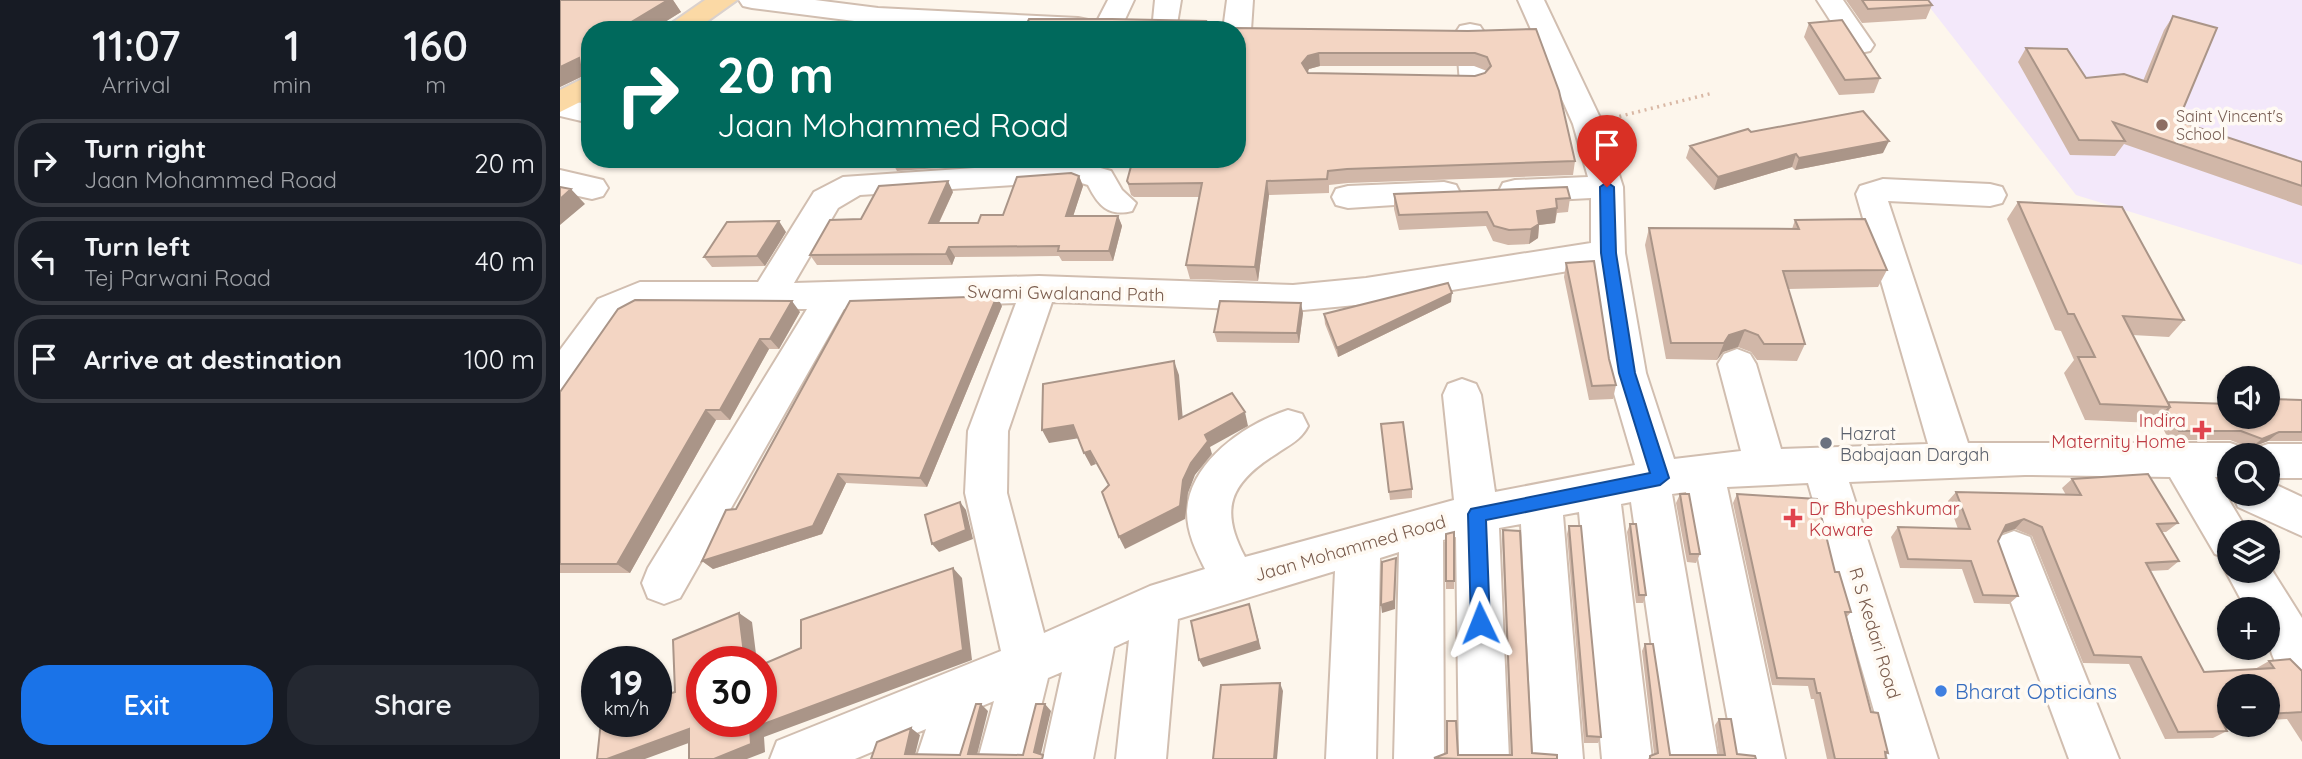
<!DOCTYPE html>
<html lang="en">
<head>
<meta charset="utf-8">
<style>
  body { margin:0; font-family:Quicksand,sans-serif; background:#242831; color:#f1f3f6; height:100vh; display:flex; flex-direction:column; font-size:26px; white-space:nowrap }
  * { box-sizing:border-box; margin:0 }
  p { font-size:23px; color:#9ea1a6 }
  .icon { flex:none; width:38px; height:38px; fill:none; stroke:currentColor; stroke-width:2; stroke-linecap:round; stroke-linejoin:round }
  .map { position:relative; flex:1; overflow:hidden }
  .details { display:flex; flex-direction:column; background:#171b24; width:560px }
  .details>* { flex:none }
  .hud { position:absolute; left:21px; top:21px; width:665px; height:147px; border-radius:28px; box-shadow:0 2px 5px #0004; background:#00695c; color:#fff; overflow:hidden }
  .controls { position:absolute; left:1657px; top:366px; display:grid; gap:14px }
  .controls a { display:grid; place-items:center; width:63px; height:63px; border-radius:50%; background:#171b24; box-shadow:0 2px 5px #0004; font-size:35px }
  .speed { position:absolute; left:21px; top:646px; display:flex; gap:14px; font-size:35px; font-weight:700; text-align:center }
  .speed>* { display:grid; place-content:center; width:91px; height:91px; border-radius:50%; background:#171b24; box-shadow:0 2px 5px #0004; line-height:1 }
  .speed small { font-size:18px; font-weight:400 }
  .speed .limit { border:10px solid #d22; background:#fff; color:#111 }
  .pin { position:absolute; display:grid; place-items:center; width:60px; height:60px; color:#fff; margin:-72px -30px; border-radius:50% 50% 50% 0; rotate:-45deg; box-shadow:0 0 7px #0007 }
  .pin .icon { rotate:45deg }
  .me { position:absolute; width:77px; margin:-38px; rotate:358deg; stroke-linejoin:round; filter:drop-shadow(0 0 5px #0008) }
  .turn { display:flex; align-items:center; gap:24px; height:147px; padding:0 21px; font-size:32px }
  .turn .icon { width:91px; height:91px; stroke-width:2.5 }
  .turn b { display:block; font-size:49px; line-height:60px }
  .eta { display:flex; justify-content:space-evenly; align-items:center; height:119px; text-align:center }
  .eta b { font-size:42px; font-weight:600; line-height:49px }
  .button { display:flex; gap:14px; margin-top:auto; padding:14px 21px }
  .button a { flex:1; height:80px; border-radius:28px; background:#1a73e8; color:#fff; font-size:28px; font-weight:600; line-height:80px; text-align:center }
  .button a+a { background:#242831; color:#f1f3f6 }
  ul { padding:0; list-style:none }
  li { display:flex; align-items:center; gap:21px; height:88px; margin:0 14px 10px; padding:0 7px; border:4px solid #363941; border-radius:28px }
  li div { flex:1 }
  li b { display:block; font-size:26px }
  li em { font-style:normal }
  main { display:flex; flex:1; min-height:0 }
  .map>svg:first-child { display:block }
</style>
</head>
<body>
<main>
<section class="details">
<div class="eta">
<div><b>11:07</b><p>Arrival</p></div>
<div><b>1</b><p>min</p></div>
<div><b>160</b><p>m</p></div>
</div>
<ul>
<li><svg class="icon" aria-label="right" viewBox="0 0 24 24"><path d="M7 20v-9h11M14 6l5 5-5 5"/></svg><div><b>Turn right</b><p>Jaan Mohammed Road</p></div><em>20 m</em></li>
<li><svg class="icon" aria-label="left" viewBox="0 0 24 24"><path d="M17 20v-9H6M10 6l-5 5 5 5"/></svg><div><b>Turn left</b><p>Tej Parwani Road</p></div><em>40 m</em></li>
<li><svg class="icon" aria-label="arrive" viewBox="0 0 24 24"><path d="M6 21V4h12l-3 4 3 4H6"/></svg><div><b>Arrive at destination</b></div><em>100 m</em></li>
</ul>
<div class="button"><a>Exit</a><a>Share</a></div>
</section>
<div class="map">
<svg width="1742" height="759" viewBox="0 0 1742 759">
  <rect width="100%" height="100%" fill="#fdf6ec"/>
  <path fill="#f3e8fa" d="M1364,0H1742V265L1516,195Z"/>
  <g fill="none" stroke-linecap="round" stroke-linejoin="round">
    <g stroke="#d1beb0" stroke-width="4">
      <path id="minor" d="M179,0H255L318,8L518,18L528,20L532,26L529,30H430L318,24L192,8L183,6Z
        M548,0H574L560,30H536L534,27Z
        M595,0H621L616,30H592Z
        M667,0H693L691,30L687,36L677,38V30H663Z
        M958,0H984L1043,124L1063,187L1065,253L1086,373L1114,459L1181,451L1158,364L1164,354L1177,349L1190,354L1196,364L1221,449L1368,444L1296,194L1300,186L1323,179L1430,184L1442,187L1446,195L1442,203L1430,206L1328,201L1408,443H1670L1685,448L1688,455H1670V477H1655L1688,532H1670V559L1655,554L1610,477L1465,475L1289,482L1378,759H1328L1248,483L1167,487L1225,759H1175L1126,492L1112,494L1158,759H1108L1071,502L1061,504L1092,759H1042L1019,512L1003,515L1023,759H973L961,524L939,528L949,759H899L896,537L883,540L884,759H834L839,552L820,558L816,759H766L775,571L618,619L606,759H556L569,640L554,647L533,759H483L502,672L488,678L468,759H418L434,701L422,706L406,759H356L366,729L295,759H210L217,741L441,651L405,493L408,431L456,303L284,309L120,598L104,604L88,598L82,583L88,568L247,309L85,308L64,319L14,390L0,394V350L38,299L80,282H198L254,192L283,177L516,161L551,171L562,190L576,203L572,211C548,217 538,205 528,185L515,181L300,195L278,208L234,283L479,276L733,285L806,278L1031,243V198L955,202L943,199L939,191L943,183L955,180L1028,177L1013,124ZM1033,267L1048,373L1075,465L935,492L921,395L916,384L902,379L888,384L883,395L894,500L685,557C659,509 670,483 716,454C729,445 741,440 748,426L742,414L728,410C685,424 629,462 627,512C627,533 636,551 645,569L590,586L484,633L447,493L448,431L492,302L733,311L806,304Z
        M1257,0H1283L1314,45L1310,51L1300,53L1290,51Z
        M910,24L920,26L924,32L932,109L928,115L917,118L906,115L902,109L896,32L900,26Z
        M0,98L30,105V123L0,116Z
        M0,170L43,180L48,188L43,196L32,199L0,192Z
        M884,182L896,185L900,193L896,201L788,208L776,205L772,197L776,189L788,186Z
        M1708,444H1742V478H1708V455H1690L1693,449Z
        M1708,481L1742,497V536L1678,507L1672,494H1708Z
        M1454,531L1470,537L1559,759H1509L1432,551L1438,537Z
        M1670,560V570H1708V564L1742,618V684C1707,670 1708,642 1708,609H1686L1665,570Z"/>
    </g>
    <g stroke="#dad1cd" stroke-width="4">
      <path id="major" d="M145,0H177L135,30H102Z
        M30,75V97L0,112V90Z"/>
    </g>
    <path stroke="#d9b8a5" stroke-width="3.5" stroke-dasharray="2 4.5" stroke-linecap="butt" d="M1053,118L1153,93"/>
    <use href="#minor" fill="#fff" fill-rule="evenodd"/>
    <use href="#major" fill="#fbd9a5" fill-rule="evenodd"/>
  </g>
  <path fill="#d1b7a8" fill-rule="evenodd" d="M0,0H113L121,12L92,30H30V81L25,75L0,87Z
    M1286,0H1368L1372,5L1366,19L1302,23Z
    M1613,16L1618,121L1742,162V206L1564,144L1555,156L1510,155L1458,62L1466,48L1526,78L1583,81L1604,30Z
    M646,21L647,27L908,31L1015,161L1013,175L788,183L769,185V193L709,195L698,281L630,279L626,265L640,197H574L571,195L567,181L572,163L531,162L519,159H677L464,30ZM760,66H914L927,71L925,73L915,76L748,73V72L749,69Z
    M1249,23L1320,78L1314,93L1279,95L1244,37Z
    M1191,132L1323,153L1235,170L1232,167L1154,190L1126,158L1130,146Z
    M312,159H503L337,171L332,162H313Z
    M519,176L523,186L513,216H558L562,226L553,261H502L499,256L395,257L392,265H257L250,255L301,219L393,192L379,223H418L443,215Z
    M834,194L1010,198L1008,212L997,213L995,223L979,225L978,238L969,244L948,245L933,241L926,226L839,230L834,209Z
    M1458,202L1624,320L1609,337L1572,335L1608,402L1670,416L1742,400V441H1708L1690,448L1670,440H1609L1598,419L1594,423L1525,420L1504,373L1514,360L1501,331L1495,330L1447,219Z
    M1235,220L1327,270L1318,287L1228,289L1245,344L1237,361L1197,360L1191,352L1178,347L1163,352L1157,360L1106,359L1085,245L1089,228L1232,229Z
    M226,232L205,266L152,267L144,257Z
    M1006,263L1056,385L1053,399L1029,400L1004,277Z
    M891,302L778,357L765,324L764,314Z
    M442,306L367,487L286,483L262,534L153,569L142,561L176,509Z
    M240,312L219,349H209L170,420H156L70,573H0V392Z
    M743,313L739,343L657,342L654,332Z
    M822,434L852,489V498L830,500Z
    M1512,479L1618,523L1606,532H1602L1619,561L1608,570L1590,571L1644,672L1695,669L1709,661L1742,671V742L1727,719L1708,720V686H1670V722L1663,723L1667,731L1653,738L1605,739L1569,664L1523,663L1472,536L1455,529L1442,533L1438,541L1458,596L1449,604L1414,603L1402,569L1340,568L1331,537L1338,527L1398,529L1388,501L1396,492L1506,495L1502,488Z
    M1120,494L1140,554L1136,563L1127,562L1116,503Z
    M1177,494L1275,572L1291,612L1286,618L1311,712L1328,753L1325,755L1326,759H1267L1254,699H1251L1248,686L1212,685L1173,503Z
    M1070,524L1086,595L1083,603H1076L1067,532Z
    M1009,526L1041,737L1038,743H1024L1007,534Z
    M943,530L972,753L997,759H874V758L887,753L898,755H951L942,539Z
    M886,534L894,581V589H886Z
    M1085,644L1110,755H1159L1155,725L1159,719L1177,754L1196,759H1088L1090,756L1094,754L1082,651Z"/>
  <path fill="#aa9588" d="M108,0H113L121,12L92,30H58Z
    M759,53L760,66L749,69L744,77L742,63L748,56Z
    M19,58L21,71L25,75L0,87V67Z
    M1329,141L1323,153L1235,170L1239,158Z
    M1236,154L1232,167L1154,190L1158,177Z
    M519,176L523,186L510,226L506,216Z
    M388,181L393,192L374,233L369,223Z
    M707,181L709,195L698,281L695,267Z
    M11,189L25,204L0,225V199Z
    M997,208L995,223L979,225L978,238L969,244L971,229L977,211Z
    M558,216L562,226L553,261L549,251Z
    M219,221L226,232L205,266L197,256Z
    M389,247L395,257L392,265L386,254Z
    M892,293L891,302L778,357L777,348Z
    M437,296L442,306L367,487L360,478Z
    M232,301L240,312L219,349L210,339Z
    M741,303L743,313L739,343L737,333Z
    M1185,330L1178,347L1163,352L1157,360L1164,343L1169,335Z
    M200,339L209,349L170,420L160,410Z
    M614,361L619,375L624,432L619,419Z
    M146,410L156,420L70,573L57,564Z
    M685,412L688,426L650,447L652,454L635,475L628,493L625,519L565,549L559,537L623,480L645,435Z
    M513,425L520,438L489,443L482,430Z
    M1719,432L1708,441L1690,448L1702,439Z
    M530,451L536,464L531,466L524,453Z
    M278,474L286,483L262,534L153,569L142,561Z
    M400,502L406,510L413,539L379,552L372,544Z
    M1464,519L1455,529L1437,535L1446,525Z
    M836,558L835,609L822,613L821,605Z
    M393,568L402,578L412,660L204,737L205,752L187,759H154Z
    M689,604L701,649L643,667L639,660Z
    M179,613L192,622L197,662H185Z
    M720,683L723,691L717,759H714Z
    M421,704L428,711L416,759L408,754Z
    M485,704L491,711L480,758L474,752Z
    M351,728L360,735L354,759L345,754Z
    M129,729L145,737L85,759H47Z"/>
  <path fill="#f3d5c3" stroke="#aa9588" stroke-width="2" fill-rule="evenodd" d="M0,0H108L58,30H30V73L21,71L19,58L0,67Z
    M1302,0H1368L1372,5L1308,9Z
    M1613,16L1657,28L1618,121L1742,162V186L1553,122L1565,141L1519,140L1466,48L1507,49L1526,78L1564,74L1587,82Z
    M469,19H552L646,21L644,27L675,28L908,31L976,29L999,91L1015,161L787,169L768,171L767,179L707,181L695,267L626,265L642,183L569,184L567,181L573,159H677V30H464ZM759,53H915L927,57L931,66L925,73L915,76L748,73L742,63L748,56Z
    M1282,20L1320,78L1285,80L1249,23Z
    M1303,111L1329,141L1239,158L1236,154L1158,177L1130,146L1188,129L1191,132Z
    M511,173L519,176L506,216H558L549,251H498L499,246L389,247L386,254L250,255L270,220L301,219L319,186L388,181L369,223H418L421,215H443L457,177Z
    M0,187L11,189L0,199Z
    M1007,187L1010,198L996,199L997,208L977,211L979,224L971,229L949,230L934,226L927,212L839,215L834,194Z
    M1458,202L1562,207L1624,320L1563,316L1610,407L1540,404L1518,357H1535L1514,314H1508Z
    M1305,219L1327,270L1223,271L1245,344H1204L1198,335L1185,330L1169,335L1164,343H1111L1089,228L1239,229L1235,220Z
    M219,221L197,256L144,257L167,222Z
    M1034,261L1049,359L1056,385L1032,386L1006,263Z
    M888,283L892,293L777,348L764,314Z
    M437,296L360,478L278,474L253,526L142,561L166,510L176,509L290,301Z
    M75,300L232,301L210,339H200L160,410H146L57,564H0V392L58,309Z
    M660,301L741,303L737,333L654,332Z
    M614,361L619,419L672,393L685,412L645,435L648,441L631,463L623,480L620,506L559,537L542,492L549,485L530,451L524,453L513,425L482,430L483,384Z
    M1708,399L1742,400V432H1719L1702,439L1681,431H1619L1607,410L1610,407L1608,402L1670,404V416H1708Z
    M843,422L852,489L829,492L821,424Z
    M1588,474L1618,523L1597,524L1619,561L1586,563L1644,672L1714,668L1709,661L1730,659L1742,671V712L1708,714V686H1670V716L1660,717L1667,731L1618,732L1581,657L1534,655L1482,527L1464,519L1446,525L1438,541L1458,596L1423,595L1411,561L1348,559L1338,527L1410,529L1396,492L1521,495L1512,479Z
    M1120,494H1129L1140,554H1130Z
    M1177,494L1257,499L1275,572H1279L1291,612H1285L1311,712L1318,713L1328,753L1325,752L1326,759H1275L1260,693H1257L1254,679L1217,678Z
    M400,502L406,530L372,544L365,515Z
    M1070,524H1076L1086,595H1079Z
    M1009,526H1021L1041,737L1027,736Z
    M943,530L960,531L972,753L997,755V759H901L874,758L887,753V721H896L898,755H952Z
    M894,532V581H886V534Z
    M836,558L834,601L821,605L822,562Z
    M393,568L403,650L190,729L191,744L154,759H129V729L47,759H37L41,721H96V698L115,692L113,640L179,613L185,662H142V721H201V665L241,648V620Z
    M689,604L698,641L639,660L631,621Z
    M1085,644H1093L1110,755H1165L1159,719H1171L1177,754L1195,756L1196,759H1090V756L1098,753Z
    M720,683L714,759H653L661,685Z
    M416,704H421L408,754L463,755L476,704H485L474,752L483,755L482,759H311L317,742L351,728L345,754L400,755Z"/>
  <path fill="#1a73e8" stroke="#114b97" stroke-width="2" d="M1047,182L1054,187L1056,253L1075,373L1109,478L1100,485L926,520L930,623L927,629L920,632L913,629L911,623L908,514L911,509L1090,473L1059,373L1041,253L1040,187Z"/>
  <circle fill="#8d6e63" stroke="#fffaf3" stroke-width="2.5" cx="1602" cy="125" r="7"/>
  <g fill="#e0444e" stroke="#fffaf3" stroke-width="2.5">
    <path d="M1638.5 419.5h7v7h7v7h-7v7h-7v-7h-7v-7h7z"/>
    <path d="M1229.5 507.5h7v7h7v7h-7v7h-7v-7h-7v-7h7z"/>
  </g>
  <circle fill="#6b7280" stroke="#fffaf3" stroke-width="2.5" cx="1266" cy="443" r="7"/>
  <circle fill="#3f7fe0" stroke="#fffaf3" stroke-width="2.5" cx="1381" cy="691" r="7"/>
  <g text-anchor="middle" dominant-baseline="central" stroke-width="7" stroke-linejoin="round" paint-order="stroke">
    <g font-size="16" fill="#785e54" stroke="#fffaf3" text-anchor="start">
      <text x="1616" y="116">Saint Vincent's<tspan x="1616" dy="18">School</tspan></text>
    </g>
    <g font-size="18" fill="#7a5c4d" stroke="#fffaf3">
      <text transform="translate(506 293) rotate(1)">Swami Gwalanand Path</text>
      <text transform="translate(790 548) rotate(-16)">Jaan Mohammed Road</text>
      <text transform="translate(1315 633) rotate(73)">R S Kedari Road</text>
    </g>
    <g font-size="18" fill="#be3a42" stroke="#fffaf3" text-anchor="end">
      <text x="1626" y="420">Indira<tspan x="1626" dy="21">Maternity Home</tspan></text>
      <text x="1249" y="508" text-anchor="start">Dr Bhupeshkumar<tspan x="1249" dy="21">Kaware</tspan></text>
    </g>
    <g font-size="18" fill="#5b616d" stroke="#fffaf3" text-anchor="start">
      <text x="1280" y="433">Hazrat<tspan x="1280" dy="21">Babajaan Dargah</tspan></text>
    </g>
    <g font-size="21" fill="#366cbe" stroke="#fffaf3" text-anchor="start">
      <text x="1395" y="691">Bharat Opticians</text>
    </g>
  </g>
</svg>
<div class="controls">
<a><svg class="icon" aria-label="sound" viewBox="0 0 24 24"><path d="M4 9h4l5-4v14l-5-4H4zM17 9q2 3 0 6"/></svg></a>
<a><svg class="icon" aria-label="search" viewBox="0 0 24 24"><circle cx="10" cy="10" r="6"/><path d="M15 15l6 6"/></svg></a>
<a><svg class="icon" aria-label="layers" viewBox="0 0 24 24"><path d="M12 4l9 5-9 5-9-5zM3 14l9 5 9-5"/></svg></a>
<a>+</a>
<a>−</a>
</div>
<div class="speed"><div>19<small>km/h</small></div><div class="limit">30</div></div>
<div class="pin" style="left:1047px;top:187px;background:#d93025"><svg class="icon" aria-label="arrive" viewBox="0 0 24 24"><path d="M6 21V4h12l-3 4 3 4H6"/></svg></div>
<svg class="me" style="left:920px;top:623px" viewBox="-20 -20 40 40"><path d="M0-17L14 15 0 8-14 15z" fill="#1a73e8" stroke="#fff" stroke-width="4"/></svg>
<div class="hud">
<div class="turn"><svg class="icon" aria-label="right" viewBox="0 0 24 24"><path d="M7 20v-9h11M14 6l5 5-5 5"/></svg><div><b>20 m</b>Jaan Mohammed Road</div></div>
</div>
</div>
</main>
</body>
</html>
